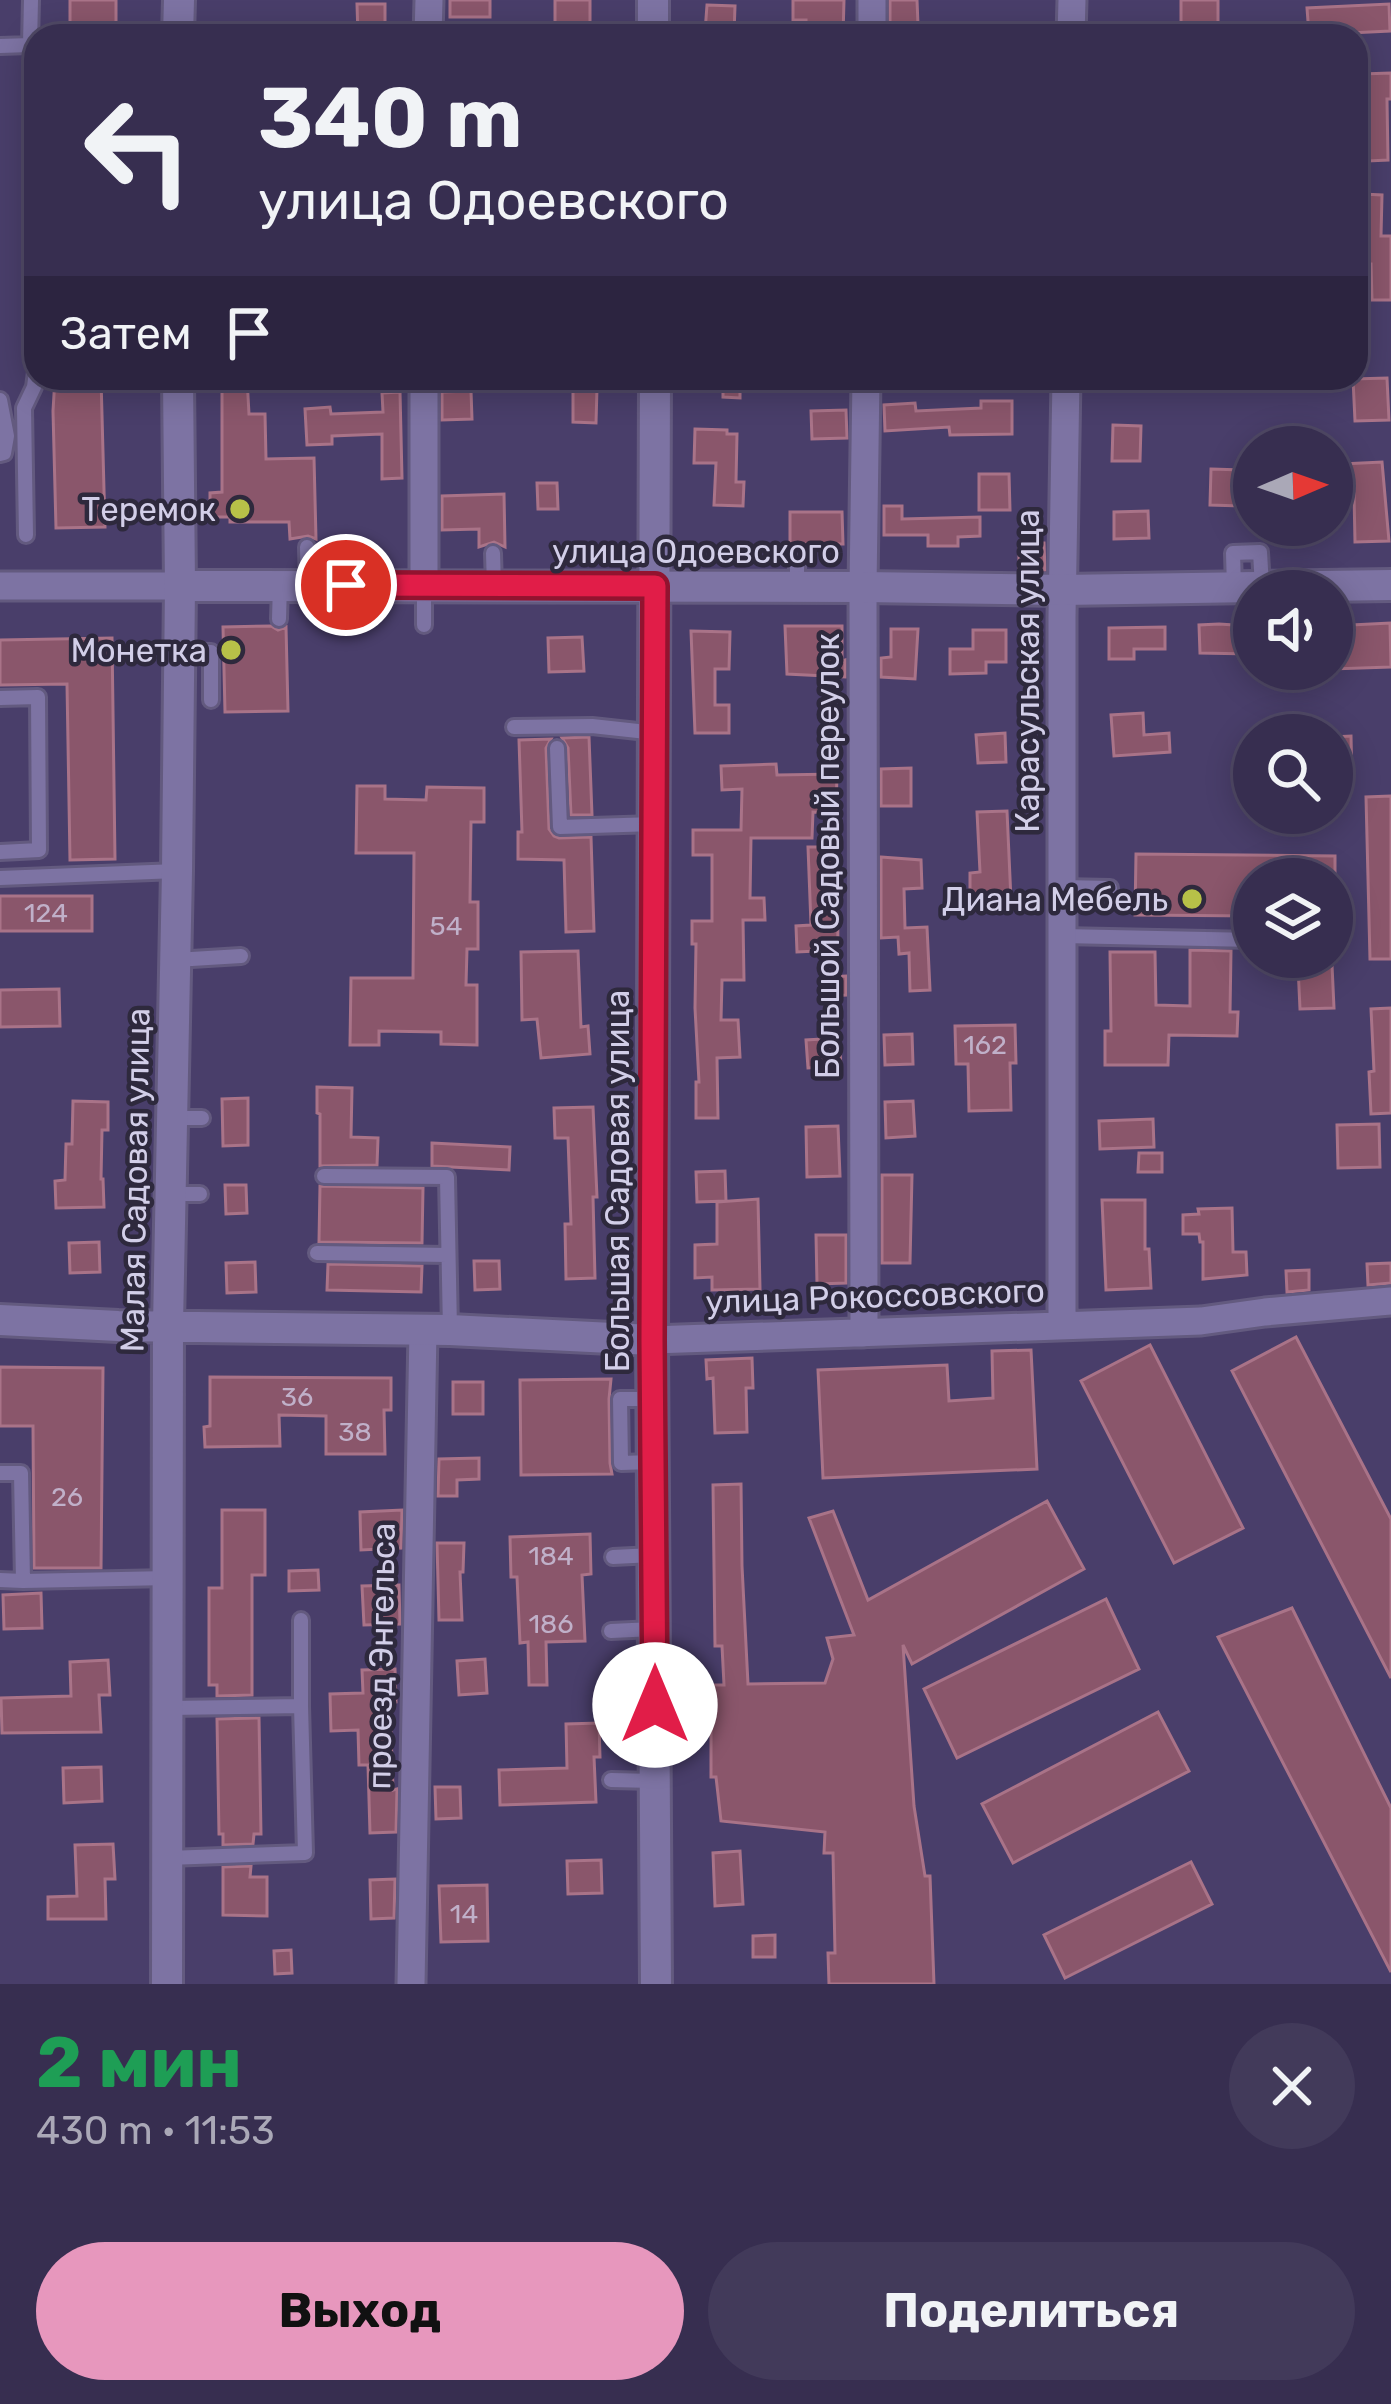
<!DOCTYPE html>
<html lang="ru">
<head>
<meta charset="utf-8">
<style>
  body { margin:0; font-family:Rubik,sans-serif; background:#423a5a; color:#f1f3f6; height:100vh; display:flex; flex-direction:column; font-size:45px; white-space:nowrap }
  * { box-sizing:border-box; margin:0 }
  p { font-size:39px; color:#aaa8b7 }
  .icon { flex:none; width:66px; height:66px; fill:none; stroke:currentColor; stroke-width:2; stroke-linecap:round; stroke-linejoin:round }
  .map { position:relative; height:1984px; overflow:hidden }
  .panel { display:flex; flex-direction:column; background:#372e50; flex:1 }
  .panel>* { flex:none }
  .guide { position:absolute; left:24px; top:24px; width:1344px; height:366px; border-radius:36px; box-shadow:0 6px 30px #0003,0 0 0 3px #514a67; background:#372e50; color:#f1f3f6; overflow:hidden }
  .needle { width:78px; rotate:88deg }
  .buttons { position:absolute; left:1233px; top:426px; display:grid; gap:24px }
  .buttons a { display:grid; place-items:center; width:120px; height:120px; border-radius:50%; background:#372e50; box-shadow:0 6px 30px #0003,0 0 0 3px #514a67; font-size:60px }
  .pin { position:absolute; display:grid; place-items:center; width:102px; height:102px; color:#fff; margin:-51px; border:6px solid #fff; border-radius:50%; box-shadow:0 3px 12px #0007 }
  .me { position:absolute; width:132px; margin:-66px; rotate:0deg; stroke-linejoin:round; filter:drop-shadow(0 0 9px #0008) }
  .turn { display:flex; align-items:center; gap:42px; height:252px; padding:0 36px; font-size:54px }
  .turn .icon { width:156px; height:156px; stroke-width:2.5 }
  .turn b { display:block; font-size:84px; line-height:102px }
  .then { display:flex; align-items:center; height:114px; padding:0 36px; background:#0003; gap:24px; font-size:45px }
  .round { display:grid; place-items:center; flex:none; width:126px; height:126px; border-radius:63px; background:#423a5a }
  .headline { display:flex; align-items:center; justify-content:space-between; height:204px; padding:0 36px }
  h1 { font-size:72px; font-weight:700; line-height:90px; color:#1e9e55 }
  .action { display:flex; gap:24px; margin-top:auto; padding:24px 36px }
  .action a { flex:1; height:138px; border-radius:72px; background:#e797bd; color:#111; font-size:48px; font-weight:700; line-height:138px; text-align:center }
  .action a+a { background:#423a5a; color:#f1f3f6 }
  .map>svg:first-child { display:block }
</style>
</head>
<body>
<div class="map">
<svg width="1391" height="1984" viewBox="0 0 1391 1984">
  <rect width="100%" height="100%" fill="#493e6a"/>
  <path fill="#8a566b" stroke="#a97388" stroke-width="3" d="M70,0H116V36H70Z
    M450,0H490V17H450Z
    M555,0H590V29H555Z
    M793,0H844L843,36H806V20H793Z
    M890,0H917L918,25H890Z
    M1181,0H1218V24L1181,25Z
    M357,4H385V36H358Z
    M1389,4L1390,31L1309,35L1307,8Z
    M707,5L735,6L734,34L705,32Z
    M1391,73V99H1387L1388,160L1368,161L1367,100H1363L1362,74Z
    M1362,194L1382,195L1381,236H1391V300H1372L1371,264H1363Z
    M55,378H101L105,527L56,528L53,411Z
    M222,378H247L249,414H265L266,459L314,458L316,539L308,536L290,539L289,522H230V517H210V493L222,492Z
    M723,378H740V398L723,397Z
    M1387,378L1389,420L1355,421L1353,379Z
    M573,387L597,388L596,423L573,422Z
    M471,391L472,419L442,420V392Z
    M400,392L402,478L382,479V434L332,436V444L307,445L305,409L330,407L331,414L383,412L382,393Z
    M981,401H1012V434L950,435L949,427L885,431L884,405L915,403L916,411L981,408Z
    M846,410L847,438L812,439L811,411Z
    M1113,425L1141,426L1140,461H1112Z
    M695,429L727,430V434H737L736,482H744L743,506L714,505L716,463H694Z
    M1382,462L1389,541L1355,542L1354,494L1344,495L1342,464Z
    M1211,469L1242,470L1241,506L1210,505Z
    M979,474H1009L1010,510H979Z
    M537,483H557L558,509H538Z
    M504,494L505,547L494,542L479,547V529L442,530V496Z
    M884,506H902V519L980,517V536L958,537V546H928V535H884Z
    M1148,511L1149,538L1114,539V512Z
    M790,512H842L843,544H790Z
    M1019,543H1044L1045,570H1019Z
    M1390,623L1391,667L1332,669V626Z
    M1219,624L1249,626L1250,654L1200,653L1199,625Z
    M271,626L278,630L286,627L288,711L225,712L223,627Z
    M785,626H842V661L845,660V677L787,674Z
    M1165,627V649H1134V659H1109V628Z
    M891,629H918L915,679L881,677V658L891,657Z
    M973,630H1006V662H986V673L950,674V649H973Z
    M691,631L730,632L729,669H715V705H729V733H695Z
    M582,637L584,671L549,672L548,638Z
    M112,638L115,859L70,860L67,684L0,685V640Z
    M1143,713L1144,735L1169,733L1170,752L1114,756L1111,715Z
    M1005,733L1006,762L978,763L976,735Z
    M1351,736L1352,779H1332V737Z
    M589,737L592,815H571L568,748L562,738Z
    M551,739L546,748L549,829L554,836L559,838L591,837L594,931L566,932L564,860L518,859V832H522L519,740Z
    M776,764L777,775L837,774L836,813L813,812L812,838H751L750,898H764L765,920H743L744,980H722L721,1020H738L740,1057L717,1058L718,1118H696V1082H699L695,1008L696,944H692V921H712V855H693V830H741L742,789L722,790L721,766Z
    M911,768V806H881V769Z
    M357,786H385V799L426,800L427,787L484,788V822H471L470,902H478V949H467L466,985H477V1045L441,1044V1032L379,1031V1045H350L351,978H413L414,853H356Z
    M1391,796V959H1370L1366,797Z
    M1007,811L1011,900L970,901V873L980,872L977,812Z
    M808,847H837L838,950L797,952L796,926L811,925Z
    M1136,854L1335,856V879H1254V916L1135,915Z
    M881,857L921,860L922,888L904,889L905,928L927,927L930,990L910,991L909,953L899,954L898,937L881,938Z
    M0,896H92V931H0Z
    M1190,950L1231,951L1230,1012H1238L1237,1036L1169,1035L1168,1065H1105V1031H1111L1110,952H1155L1156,1005L1190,1006Z
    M578,951L581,1027L588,1026L590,1054L541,1058L537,1019L522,1020L521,952Z
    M1332,965L1334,1008L1300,1009L1298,966Z
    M846,976V995L826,996L825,977Z
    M59,989L60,1026L0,1027V990Z
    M1391,1008V1113L1371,1114L1369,1072L1374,1071L1371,1009Z
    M1015,1025L1016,1063H1010L1011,1110L969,1111L968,1064H956L955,1026Z
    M912,1034L913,1064L885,1065L884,1035Z
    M839,1038L841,1066L808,1068L806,1040Z
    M317,1087L352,1088L351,1137L378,1138L377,1165L320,1166V1114L317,1113Z
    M248,1098V1145L223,1146L222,1099Z
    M73,1101L108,1102V1130H102L101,1179H103L104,1207L56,1208L55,1181L65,1180L66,1144H72Z
    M913,1101L915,1136L886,1138L885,1102Z
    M593,1107L597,1197H593L595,1278L566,1279L565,1224H571L568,1138H555L554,1108Z
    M1153,1119L1154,1147L1100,1149L1099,1121Z
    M1379,1124L1380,1167L1338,1168L1337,1125Z
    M838,1126L840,1176L807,1177L806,1127Z
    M432,1143L510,1147L509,1170L432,1166Z
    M1139,1153H1162V1172H1138Z
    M725,1171L726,1201L697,1202L696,1172Z
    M882,1175H912L910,1263H882Z
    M225,1185H246L247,1213L226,1214Z
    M320,1186L423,1188L422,1243L319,1242Z
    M758,1199L760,1289L712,1290V1277L695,1278V1245L717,1244V1202Z
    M1102,1200H1145V1249H1149L1151,1288L1106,1290Z
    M1232,1208L1233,1252H1246L1247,1275L1203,1279V1242H1200L1199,1234H1183V1215L1199,1214L1198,1209Z
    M816,1235H846V1283L817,1284Z
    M99,1242L100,1272L70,1273L69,1243Z
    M474,1261H499L500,1289L475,1290Z
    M255,1262L256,1292L227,1293L226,1263Z
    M1391,1263V1283L1368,1285L1367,1264Z
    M328,1264L422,1266L421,1292L327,1290Z
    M1309,1270V1290L1287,1292L1286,1271Z
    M1296,1337L1391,1519V1678L1232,1371Z
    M1150,1345L1243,1528L1174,1563L1081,1381Z
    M1031,1350L1037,1469L823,1478L818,1370L947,1365L949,1401L993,1398L992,1351Z
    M752,1358L753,1388H746L747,1432L715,1433L713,1378L707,1379L706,1360Z
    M0,1367L103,1368L101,1568H34L33,1426H0Z
    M210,1377L391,1378V1410H384L385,1454H326V1416L279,1415L280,1446L205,1447L204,1427L210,1426Z
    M611,1379L609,1399L610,1463L612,1474L521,1475L520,1380Z
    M453,1382H483V1414H453Z
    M479,1458V1479L457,1480V1496H438L439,1459Z
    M741,1484L742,1566L748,1684L825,1683L833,1659L827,1638L854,1635L809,1518L833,1511L868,1600L1047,1501L1084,1569L912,1664L903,1645L914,1806L925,1876H930L934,1984H829L828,1953H835L833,1853H824L825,1832L721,1821L716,1777H711V1685H724L722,1646H715L713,1485Z
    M222,1510H265V1575H252V1695L217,1696V1685H209V1588H222Z
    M402,1510L401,1548L361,1550L360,1512Z
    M590,1534L591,1574L582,1575L585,1641L546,1642L547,1685H529L528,1642L520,1643L517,1577H511L510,1537Z
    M437,1543H464L463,1572H460L462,1620H439Z
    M318,1570L319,1590L289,1591V1571Z
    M399,1585L400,1624L364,1625L362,1586Z
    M41,1593L42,1628L4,1629L3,1595Z
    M1106,1599L1139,1669L957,1758L924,1689Z
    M1292,1608L1391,1808V1972L1218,1637Z
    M485,1659L487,1693L459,1695L457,1661Z
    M108,1660L110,1695H99L101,1732L2,1733L1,1698L71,1696L70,1662Z
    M395,1669L396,1702L390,1703L393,1790L397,1789L396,1832L370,1833L368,1765H359L358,1730L331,1731L330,1694L363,1693L362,1670Z
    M1158,1712L1189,1771L1013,1863L982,1804Z
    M259,1718L261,1834H254L253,1844L223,1845V1834H219L217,1719Z
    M599,1723L600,1757H594L596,1802L500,1805L499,1770L567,1768L566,1724Z
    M101,1767L102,1801L64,1803L63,1768Z
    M435,1787H460L461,1818L436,1819Z
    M113,1844L115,1879H105L106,1919H48V1897L77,1896L75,1845Z
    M740,1851L743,1904L715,1906L713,1853Z
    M601,1860L602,1893L568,1894L567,1861Z
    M1191,1862L1212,1904L1065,1978L1044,1935Z
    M251,1866L250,1877H267V1916L223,1915V1867Z
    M395,1879L394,1918L371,1919L370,1880Z
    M487,1885L488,1941L441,1942L439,1886Z
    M775,1935V1957H753V1936Z
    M291,1950L292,1973L275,1974L274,1951Z"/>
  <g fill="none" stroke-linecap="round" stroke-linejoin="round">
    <g stroke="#635a7f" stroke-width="20">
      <path id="lane" d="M0,46L30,45L31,0
        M0,400L7,436L4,453L0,454
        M26,535L24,408L34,387L36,372
        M307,547L308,585
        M493,553L494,586
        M797,587V556
        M1234,587L1233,553L1260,552L1262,587
        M279,619L280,585
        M424,625V585
        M178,651L211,652V700
        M0,698L38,697L39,850L0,852
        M514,727L592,726L656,733
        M557,748L560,827L655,824
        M0,878L177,871
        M1062,887L1110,888
        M1062,936L1254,940
        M175,960L241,956
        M172,1118H202
        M324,1176L447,1177L450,1330
        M170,1194H200
        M317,1253L447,1255
        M652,1462L621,1463L620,1399H652
        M0,1473H21L23,1581L169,1578
        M613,1557L653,1555
        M0,1580L23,1581
        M611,1631L654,1629
        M169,1708L301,1706V1620
        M611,1780L655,1781
        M168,1858L305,1853L301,1706"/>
    </g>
    <g stroke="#635a7f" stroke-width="33">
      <path id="street" d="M428,36L429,0
        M872,36V0
        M1071,36L1072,0
        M424,585V378
        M0,586H180
        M1062,1325V617L1066,378
        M864,1333L863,587L866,378
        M652,1340L1201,1321L1265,1312L1391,1301
        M411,1984L423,1330"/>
    </g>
    <g stroke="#635a7f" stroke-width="36">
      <path id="secondary" d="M653,0V36
        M178,36L179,0
        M655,378L652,1340L656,1984
        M180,586L863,587L1062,590L1391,585
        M0,1320L118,1326L450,1330L652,1340
        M167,1984L168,1325L177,871L180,586L178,378"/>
    </g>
    <use href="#lane" stroke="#7d73a3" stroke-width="14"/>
    <use href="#street" stroke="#7d73a3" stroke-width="27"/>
    <use href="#secondary" stroke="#7d73a3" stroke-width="30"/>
  </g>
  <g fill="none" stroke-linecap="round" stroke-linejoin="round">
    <g stroke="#92132f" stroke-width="30">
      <path id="route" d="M346,585L655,586L652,1340L655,1705"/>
    </g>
    <use href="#route" stroke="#e11d48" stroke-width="21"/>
  </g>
  <g fill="#b7c148" stroke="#2e293d" stroke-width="4.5">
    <circle cx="240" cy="509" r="12"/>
    <circle cx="231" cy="650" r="12"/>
    <circle cx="1192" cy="899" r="12"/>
  </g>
  <g text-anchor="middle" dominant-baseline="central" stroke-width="9" stroke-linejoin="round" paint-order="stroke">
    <g font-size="27" fill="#c0b0c9">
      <text x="46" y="913">124</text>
      <text x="446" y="926">54</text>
      <text x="985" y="1045">162</text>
      <text x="297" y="1397">36</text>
      <text x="355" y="1432">38</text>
      <text x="67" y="1497">26</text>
      <text x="551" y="1556">184</text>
      <text x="551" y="1624">186</text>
      <text x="464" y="1914">14</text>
    </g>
    <g font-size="33" fill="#d2cee8" stroke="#2e293d" text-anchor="end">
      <text x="216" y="509">Теремок</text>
      <text x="207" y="650">Монетка</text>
      <text x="1168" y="899">Диана Мебель</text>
    </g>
    <g font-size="33" fill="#d2cee8" stroke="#2e293d">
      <text x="696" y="551">улица Одоевского</text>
      <text transform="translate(1027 671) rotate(-90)">Карасульская улица</text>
      <text transform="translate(827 856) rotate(-90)">Большой Садовый переулок</text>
      <text transform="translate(135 1180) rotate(-89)">Малая Садовая улица</text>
      <text transform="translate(617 1181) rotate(-90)">Большая Садовая улица</text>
      <text transform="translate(875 1296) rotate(-2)">улица Рокоссовского</text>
      <text transform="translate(381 1656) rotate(-89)">проезд Энгельса</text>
    </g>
  </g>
</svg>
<div class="buttons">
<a><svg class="needle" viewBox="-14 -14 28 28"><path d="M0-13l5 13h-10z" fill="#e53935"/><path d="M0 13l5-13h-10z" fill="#aaa8b7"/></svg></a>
<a><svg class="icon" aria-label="sound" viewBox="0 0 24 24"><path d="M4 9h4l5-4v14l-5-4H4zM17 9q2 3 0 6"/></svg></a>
<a><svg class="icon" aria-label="search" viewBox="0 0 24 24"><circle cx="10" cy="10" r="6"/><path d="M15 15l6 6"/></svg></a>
<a><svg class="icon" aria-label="layers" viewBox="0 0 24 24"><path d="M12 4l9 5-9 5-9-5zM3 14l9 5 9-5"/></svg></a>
</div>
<div class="pin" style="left:346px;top:585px;background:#d93025"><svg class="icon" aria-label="arrive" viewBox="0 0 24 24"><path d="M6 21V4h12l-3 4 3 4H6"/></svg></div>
<svg class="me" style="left:655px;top:1705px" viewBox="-20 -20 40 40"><circle r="19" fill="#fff"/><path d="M0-13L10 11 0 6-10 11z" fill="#e11d48"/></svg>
<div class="guide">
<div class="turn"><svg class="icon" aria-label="left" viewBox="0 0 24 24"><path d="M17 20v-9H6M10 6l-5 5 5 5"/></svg><div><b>340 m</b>улица Одоевского</div></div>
<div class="then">Затем<svg class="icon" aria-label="arrive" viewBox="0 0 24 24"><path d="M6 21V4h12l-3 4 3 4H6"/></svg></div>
</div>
</div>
<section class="panel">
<div class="headline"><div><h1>2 мин</h1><p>430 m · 11:53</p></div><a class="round"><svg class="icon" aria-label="close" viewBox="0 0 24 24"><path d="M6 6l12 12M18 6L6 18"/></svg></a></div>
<div class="action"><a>Выход</a><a>Поделиться</a></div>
</section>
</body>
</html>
